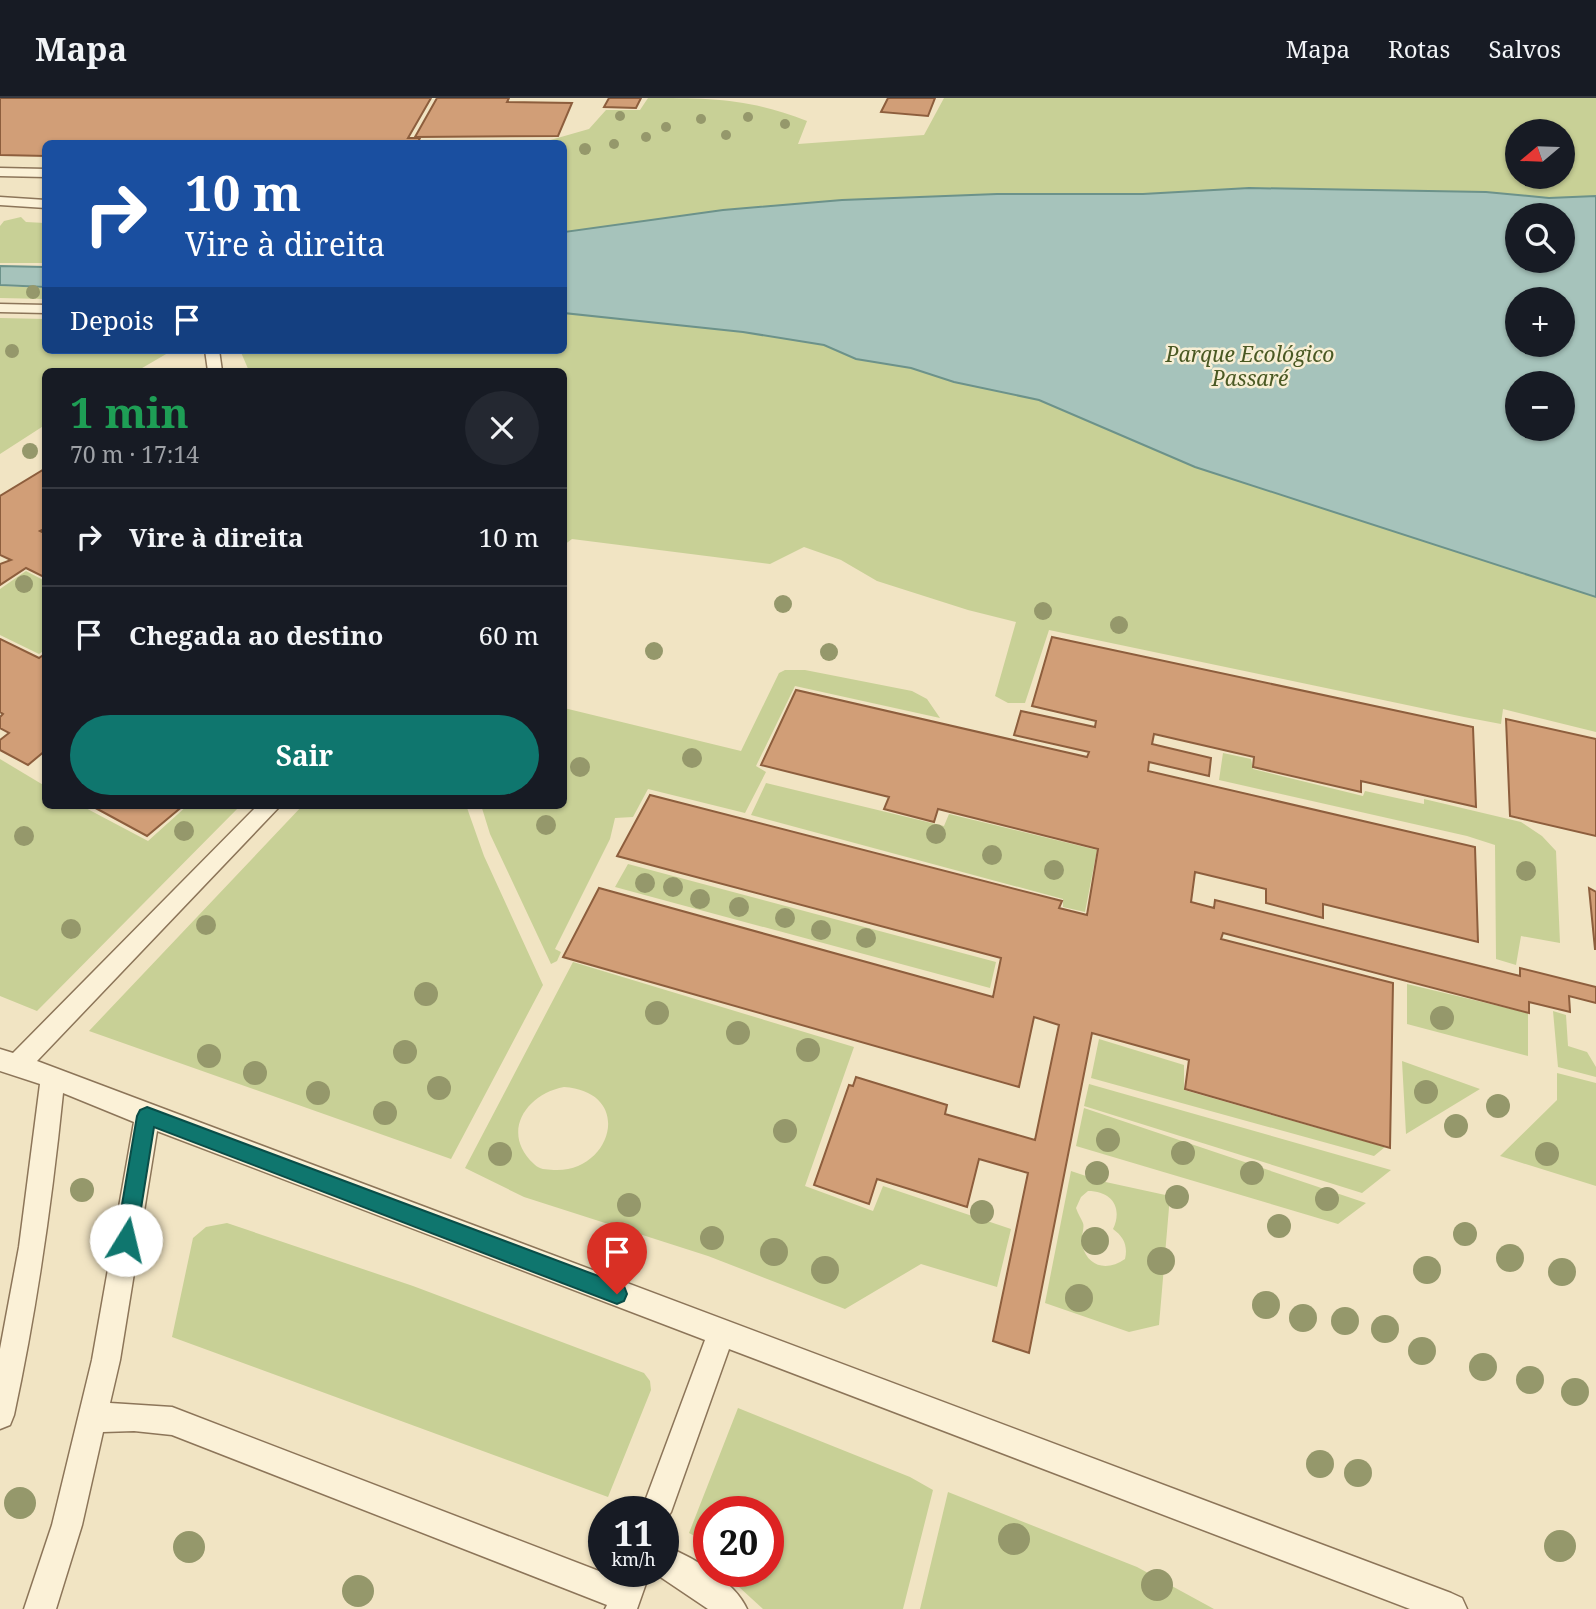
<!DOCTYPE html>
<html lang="pt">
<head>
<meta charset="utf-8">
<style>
  body { margin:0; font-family:"Noto Serif",serif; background:#242831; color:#f1f3f6; height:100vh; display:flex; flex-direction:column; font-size:26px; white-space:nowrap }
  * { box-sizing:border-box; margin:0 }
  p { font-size:23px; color:#9ea1a6 }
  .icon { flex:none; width:38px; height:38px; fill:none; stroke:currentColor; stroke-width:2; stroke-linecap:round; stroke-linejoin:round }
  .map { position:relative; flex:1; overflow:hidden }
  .details { position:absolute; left:42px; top:270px; width:525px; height:441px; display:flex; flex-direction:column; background:#171b24; border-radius:10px; box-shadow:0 2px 5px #0004 }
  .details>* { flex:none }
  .top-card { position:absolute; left:42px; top:42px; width:525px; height:214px; border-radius:10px; box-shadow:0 2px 5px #0004; background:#1a4fa0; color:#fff; overflow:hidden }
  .needle { width:46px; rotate:251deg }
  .controls { position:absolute; left:1505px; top:21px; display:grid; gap:14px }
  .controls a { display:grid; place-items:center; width:70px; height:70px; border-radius:50%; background:#171b24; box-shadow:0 2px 5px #0004; font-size:35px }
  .speed { position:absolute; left:588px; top:1398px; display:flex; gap:14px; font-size:35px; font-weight:700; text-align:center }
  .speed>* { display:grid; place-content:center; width:91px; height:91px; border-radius:50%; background:#171b24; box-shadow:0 2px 5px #0004; line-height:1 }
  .speed small { font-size:18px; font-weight:400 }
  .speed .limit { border:10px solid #d22; background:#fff; color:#111 }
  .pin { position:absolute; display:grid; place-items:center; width:60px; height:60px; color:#fff; margin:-72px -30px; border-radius:50% 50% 50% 0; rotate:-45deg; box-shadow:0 0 7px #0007 }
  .pin .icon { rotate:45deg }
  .me { position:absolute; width:77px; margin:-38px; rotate:9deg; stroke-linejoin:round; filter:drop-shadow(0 0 5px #0008) }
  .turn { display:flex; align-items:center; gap:24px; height:147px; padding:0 28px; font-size:32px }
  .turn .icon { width:91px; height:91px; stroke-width:2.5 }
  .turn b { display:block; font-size:49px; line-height:60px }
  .then { display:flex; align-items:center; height:66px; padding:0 28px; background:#0003; gap:14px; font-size:26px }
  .round { display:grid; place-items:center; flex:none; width:74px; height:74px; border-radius:37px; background:#242831 }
  .head { display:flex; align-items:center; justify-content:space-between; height:119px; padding:0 28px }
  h1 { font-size:42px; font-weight:700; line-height:52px; color:#1e9e55 }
  .primary-button { display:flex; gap:14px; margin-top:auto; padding:14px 28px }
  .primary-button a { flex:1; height:80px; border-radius:42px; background:#0f766e; color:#fff; font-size:28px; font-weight:700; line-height:80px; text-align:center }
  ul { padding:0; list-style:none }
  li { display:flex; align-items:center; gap:21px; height:98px; padding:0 28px; border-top:2px solid #363941 }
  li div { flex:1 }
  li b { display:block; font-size:26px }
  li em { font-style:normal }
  header { display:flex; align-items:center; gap:42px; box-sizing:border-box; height:98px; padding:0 35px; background:#171b24; border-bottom:2px solid #363941 }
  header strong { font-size:33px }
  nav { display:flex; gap:38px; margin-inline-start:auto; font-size:24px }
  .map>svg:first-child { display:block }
</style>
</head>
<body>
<header>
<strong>Mapa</strong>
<nav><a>Mapa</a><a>Rotas</a><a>Salvos</a></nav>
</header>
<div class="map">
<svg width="1596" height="1511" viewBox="0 0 1596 1511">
  <rect width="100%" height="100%" fill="#f1e4c3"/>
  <path fill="#c8d096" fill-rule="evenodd" d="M648,0C710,0 748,0 807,23L798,46L924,37L944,0H1596V634L1503,611L1501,626L1464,619L1049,532L1025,605H1008L995,598L1016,524L968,512L877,483L841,462L804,449L770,466L572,441L564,447V273H249L240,252H564V46L540,45L589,31L606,12H640ZM1517,33H1563V79H1517ZM1517,117H1563V163H1517ZM1517,201H1563V247H1517ZM1517,285H1563V331H1517Z
    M21,119L26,124L45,125V165H0V128L4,123Z
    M0,188L45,190V201L0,200Z
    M0,220L45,221L46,252H173L137,273H46L45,327L0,356Z
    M26,473L45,483V552L39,556L0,537V491Z
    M785,572H805L912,593L927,601L940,620L795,588L756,668L766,674L745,715L648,691L633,719L615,720L610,741L555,851L561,854L557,863L551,866L490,736L481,707H564V610L741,653L779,575Z
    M1223,655L1251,661L1253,671L1363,698L1365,693L1424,706V701L1521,724L1542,738L1556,753L1560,845L1521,838L1516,867L1496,861L1495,747L1467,738L1219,682Z
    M0,661L45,688L46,707H80L148,743L188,707H241L37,913L0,898Z
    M766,685L944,728L949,716L1097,752L1085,814L1063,809V801L751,717Z
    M303,707H466L484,758L543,887L451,1061L89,933Z
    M628,766L996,864L990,890L615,789Z
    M573,864L854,949L805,1088L873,1113L883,1088L1011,1131L997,1189L921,1166L845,1211L708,1158L524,1099L465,1070ZM564,989C635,994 612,1075 554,1072C545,1071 540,1072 534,1066C500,1035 526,996 564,989Z
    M1407,886L1528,915V958L1407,926Z
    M1553,913L1566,917L1568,948L1587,954L1596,969V979L1558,969Z
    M1099,941L1184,967V992L1385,1049L1374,1058L1091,980Z
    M1402,963L1480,991L1406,1036Z
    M1557,975L1596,985V1088L1500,1058L1557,1002Z
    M1089,986L1391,1072L1362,1095L1084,1008Z
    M1084,1010L1366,1105L1338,1126L1076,1048Z
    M1071,1073L1101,1083L1170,1098L1159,1227L1129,1234L1045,1205ZM1088,1093C1112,1093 1123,1110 1113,1131C1124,1139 1128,1148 1125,1161C1108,1173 1088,1170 1082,1147C1080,1140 1085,1131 1083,1125C1081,1120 1078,1116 1076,1110L1081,1099Z
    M227,1125L413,1188L644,1275L650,1283L651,1292L608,1399L172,1239L193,1140L206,1129Z
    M738,1310L910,1379L933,1392L903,1511H763L727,1478L729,1474H768V1414H709V1446L689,1435Z
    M948,1394L1137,1469L1214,1511H920Z"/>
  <path fill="#a6c3bb" stroke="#6c928a" stroke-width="2" fill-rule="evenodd" d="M1249,90L1486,94L1549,100L1596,98V499L1195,369L1039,302L954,284L911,270L856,261L824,247L743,234L564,215V134L723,112L842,102L997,96H1143ZM1517,117H1563V163H1517ZM1517,201H1563V247H1517ZM1517,285H1563V331H1517Z
    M0,168L45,169V189L0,187Z"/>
  <path fill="#d19e77" stroke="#8d5e3d" stroke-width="2" d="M0,0H431L408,40H420L417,46H46V58L0,57Z
    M437,0H509L507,4L572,5L558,38L415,39Z
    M609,0H641L636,10L604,9Z
    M888,0H935L928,18L881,14Z
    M46,370V430L40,433L46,436V480L26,470L0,487V466L11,462L0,457V398Z
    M1052,539L1473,629L1476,709L1361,683V694L1253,669L1254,659L1154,636L1152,646L1211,660L1209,678L1149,664L1148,673L1475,749L1478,844L1323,806V820L1266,805V791L1195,774L1191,804L1214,810L1215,802L1520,878V870L1596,889V905L1569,898L1570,914L1529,904V915L1223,835L1221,841L1393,885L1390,1050L1185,991L1189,962L1092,935L1029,1255L993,1243L1028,1075L979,1061L967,1109L877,1081L869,1106L814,1087L849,987L853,988L856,979L947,1007L945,1016L1035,1042L1059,927L1034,919L1019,989L563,859L599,790L993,899L1001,860L617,758L650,697L1062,803L1059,810L1087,817L1098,751L938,711L934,724L884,711L889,699L761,667L796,592L1087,659L1089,654L1014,637L1021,613L1095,629L1096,623L1032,608Z
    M0,541L39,560L46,555V652L28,667L0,652V642L9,635L0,630V619L3,616L0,614Z
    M1506,621L1596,641V738L1510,718Z
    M90,707H184L147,738Z
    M1589,790L1596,794V851H1595Z"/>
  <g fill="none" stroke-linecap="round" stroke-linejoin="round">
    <g stroke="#8c7559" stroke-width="3">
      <path id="lane" d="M0,70L46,71V79L0,78Z
        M0,99L46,102V110L0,107Z
        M0,206L46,207V215L0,214Z
        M205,252H219L222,273H208Z
        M258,707H281L37,963L1451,1495L1462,1500L1467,1511H1410L729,1251L671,1414L663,1426V1414H641L705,1242L157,1033L120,1262L110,1305L172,1309L617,1480L620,1474H650L637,1511H605L607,1507L172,1337L134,1333L103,1334L82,1427L56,1511H24L52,1427L92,1262L134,1024L63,995C52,1103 37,1210 14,1317L10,1327L0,1331V1251L19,1149L40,986L0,973V951L13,955Z
        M663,1447C692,1459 734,1482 747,1511H708L653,1474H663Z"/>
    </g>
    <use href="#lane" fill="#fbf1d7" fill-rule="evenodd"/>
  </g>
  <g fill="#95986b">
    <circle cx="620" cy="18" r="5"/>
    <circle cx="748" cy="19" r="5"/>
    <circle cx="701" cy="21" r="5"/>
    <circle cx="785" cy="26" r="5"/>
    <circle cx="666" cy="29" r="5"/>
    <circle cx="726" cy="37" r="5"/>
    <circle cx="646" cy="39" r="5"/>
    <circle cx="614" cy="46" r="5"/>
    <circle cx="585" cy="51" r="6"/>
    <circle cx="33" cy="194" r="7"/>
    <circle cx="12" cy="253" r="7"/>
    <circle cx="30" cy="353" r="8"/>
    <circle cx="24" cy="486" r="9"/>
    <circle cx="783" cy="506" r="9"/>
    <circle cx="1043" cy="513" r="9"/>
    <circle cx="1119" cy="527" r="9"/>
    <circle cx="654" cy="553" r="9"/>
    <circle cx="829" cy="554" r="9"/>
    <circle cx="692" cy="660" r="10"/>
    <circle cx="580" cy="669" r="10"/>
    <circle cx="546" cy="727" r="10"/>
    <circle cx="184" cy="733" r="10"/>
    <circle cx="936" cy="736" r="10"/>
    <circle cx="24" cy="738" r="10"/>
    <circle cx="992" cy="757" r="10"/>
    <circle cx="1054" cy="772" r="10"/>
    <circle cx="1526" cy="773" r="10"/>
    <circle cx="645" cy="785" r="10"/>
    <circle cx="673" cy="789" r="10"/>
    <circle cx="700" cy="801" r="10"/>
    <circle cx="739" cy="809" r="10"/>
    <circle cx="785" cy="820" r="10"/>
    <circle cx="206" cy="827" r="10"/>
    <circle cx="71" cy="831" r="10"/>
    <circle cx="821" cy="832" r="10"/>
    <circle cx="866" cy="840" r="10"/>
    <circle cx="426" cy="896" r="12"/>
    <circle cx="657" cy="915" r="12"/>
    <circle cx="1442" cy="920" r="12"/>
    <circle cx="738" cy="935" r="12"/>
    <circle cx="808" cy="952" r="12"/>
    <circle cx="405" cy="954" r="12"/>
    <circle cx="209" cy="958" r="12"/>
    <circle cx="255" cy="975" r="12"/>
    <circle cx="439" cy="990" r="12"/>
    <circle cx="1426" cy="994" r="12"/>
    <circle cx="318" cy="995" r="12"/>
    <circle cx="1498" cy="1008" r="12"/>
    <circle cx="385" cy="1015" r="12"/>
    <circle cx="1456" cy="1028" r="12"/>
    <circle cx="785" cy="1033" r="12"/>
    <circle cx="1108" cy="1042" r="12"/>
    <circle cx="1183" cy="1055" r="12"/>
    <circle cx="500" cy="1056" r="12"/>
    <circle cx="1547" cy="1056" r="12"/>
    <circle cx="1097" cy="1075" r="12"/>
    <circle cx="1252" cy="1075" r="12"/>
    <circle cx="82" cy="1092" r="12"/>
    <circle cx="1177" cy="1099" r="12"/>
    <circle cx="1327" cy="1101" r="12"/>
    <circle cx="629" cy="1107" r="12"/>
    <circle cx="982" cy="1114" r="12"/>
    <circle cx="1279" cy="1128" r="12"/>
    <circle cx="1465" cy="1136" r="12"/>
    <circle cx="712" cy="1140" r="12"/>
    <circle cx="1095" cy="1143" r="14"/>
    <circle cx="774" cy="1154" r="14"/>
    <circle cx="1510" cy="1160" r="14"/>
    <circle cx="1161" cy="1163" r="14"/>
    <circle cx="825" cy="1172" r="14"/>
    <circle cx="1427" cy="1172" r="14"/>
    <circle cx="1562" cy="1174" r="14"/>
    <circle cx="1079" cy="1200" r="14"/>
    <circle cx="1266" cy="1207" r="14"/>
    <circle cx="1303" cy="1220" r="14"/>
    <circle cx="1345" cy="1223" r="14"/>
    <circle cx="1385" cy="1231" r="14"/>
    <circle cx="1422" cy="1253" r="14"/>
    <circle cx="1483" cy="1269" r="14"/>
    <circle cx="1530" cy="1282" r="14"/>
    <circle cx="1575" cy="1294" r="14"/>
    <circle cx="1320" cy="1366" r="14"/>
    <circle cx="1358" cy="1375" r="14"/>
    <circle cx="20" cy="1405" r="16"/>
    <circle cx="1014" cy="1441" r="16"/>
    <circle cx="1560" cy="1448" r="16"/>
    <circle cx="189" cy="1449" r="16"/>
    <circle cx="1157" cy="1487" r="16"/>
    <circle cx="358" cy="1493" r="16"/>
  </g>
  <path fill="#0f766e" stroke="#0a4d48" stroke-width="2" d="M147,1009L617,1185L624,1188L627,1196L624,1203L617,1206L154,1029L136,1142L133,1149L126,1152L119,1149L116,1142L137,1018L140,1012Z"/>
  <g text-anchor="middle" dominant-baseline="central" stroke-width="5" stroke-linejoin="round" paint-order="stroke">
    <g font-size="21" font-style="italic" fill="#4a5923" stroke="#f7eed4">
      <text x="1250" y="256">Parque Ecológico<tspan x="1250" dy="24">Passaré</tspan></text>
    </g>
  </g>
</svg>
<div class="controls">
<a><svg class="needle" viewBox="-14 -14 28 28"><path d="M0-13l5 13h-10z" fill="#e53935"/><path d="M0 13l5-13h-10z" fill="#9ea1a6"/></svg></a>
<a><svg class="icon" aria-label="search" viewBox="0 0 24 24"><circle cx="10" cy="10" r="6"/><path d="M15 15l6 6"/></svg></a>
<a>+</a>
<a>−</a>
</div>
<div class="speed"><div>11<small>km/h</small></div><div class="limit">20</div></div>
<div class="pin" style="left:617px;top:1196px;background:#d93025"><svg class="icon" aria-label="arrive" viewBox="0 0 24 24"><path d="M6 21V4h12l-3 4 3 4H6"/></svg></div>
<svg class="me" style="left:126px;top:1142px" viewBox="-20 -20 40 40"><circle r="19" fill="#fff"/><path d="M0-13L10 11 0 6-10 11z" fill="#0f766e"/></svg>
<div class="top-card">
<div class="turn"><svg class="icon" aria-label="right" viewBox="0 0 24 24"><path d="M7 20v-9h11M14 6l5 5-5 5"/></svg><div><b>10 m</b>Vire à direita</div></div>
<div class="then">Depois<svg class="icon" aria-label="arrive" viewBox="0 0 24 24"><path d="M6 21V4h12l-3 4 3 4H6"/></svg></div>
</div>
<section class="details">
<div class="head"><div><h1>1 min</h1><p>70 m · 17:14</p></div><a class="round"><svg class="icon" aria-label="close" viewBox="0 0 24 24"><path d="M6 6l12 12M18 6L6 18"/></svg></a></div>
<ul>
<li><svg class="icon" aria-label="right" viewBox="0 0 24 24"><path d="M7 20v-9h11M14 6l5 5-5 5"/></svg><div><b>Vire à direita</b></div><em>10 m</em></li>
<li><svg class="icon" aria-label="arrive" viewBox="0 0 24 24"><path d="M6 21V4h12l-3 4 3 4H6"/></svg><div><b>Chegada ao destino</b></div><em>60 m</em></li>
</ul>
<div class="primary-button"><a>Sair</a></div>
</section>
</div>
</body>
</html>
